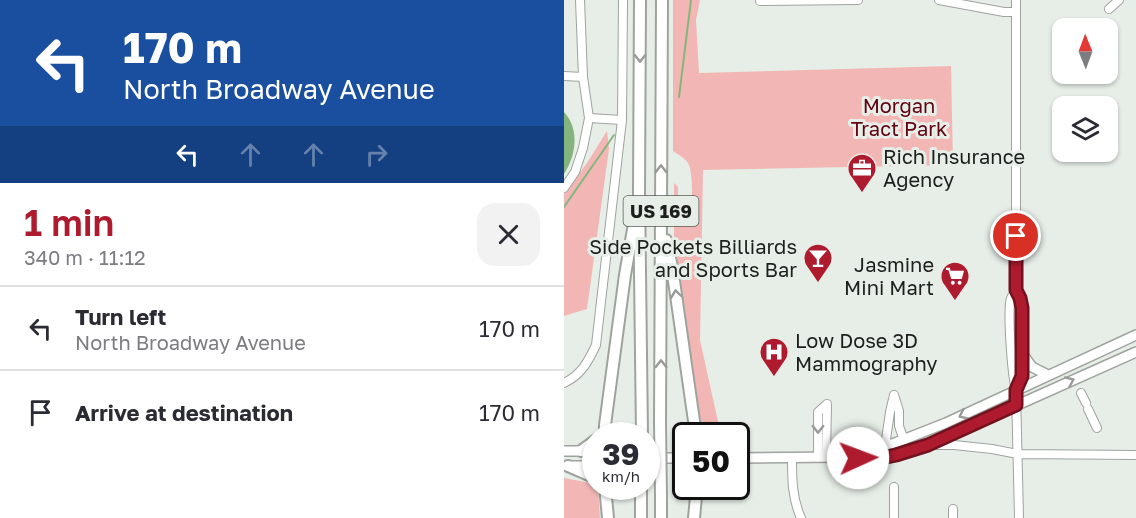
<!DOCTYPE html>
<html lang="en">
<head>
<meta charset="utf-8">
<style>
  body { margin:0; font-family:"Golos Text",sans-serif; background:#f2f2f3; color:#2b2b33; height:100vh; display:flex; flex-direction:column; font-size:22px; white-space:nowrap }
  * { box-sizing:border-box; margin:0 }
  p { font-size:20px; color:#7c7c81 }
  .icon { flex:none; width:33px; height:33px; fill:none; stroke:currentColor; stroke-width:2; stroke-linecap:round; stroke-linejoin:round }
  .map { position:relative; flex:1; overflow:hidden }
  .details { display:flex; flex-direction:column; background:#fff; width:564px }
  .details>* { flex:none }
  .hud { background:#1a4fa0; color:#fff; overflow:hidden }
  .needle { width:39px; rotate:359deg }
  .tools { position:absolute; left:488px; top:18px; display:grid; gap:12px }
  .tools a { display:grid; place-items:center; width:66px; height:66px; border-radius:12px; background:#fff; box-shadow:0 2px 4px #0004; font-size:30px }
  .speed { position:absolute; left:18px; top:422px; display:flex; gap:12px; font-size:30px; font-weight:700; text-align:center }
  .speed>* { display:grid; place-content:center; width:78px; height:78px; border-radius:50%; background:#fff; box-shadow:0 2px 4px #0004; line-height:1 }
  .speed small { font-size:15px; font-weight:400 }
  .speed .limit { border:3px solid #111; border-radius:9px; background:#fff; color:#111 }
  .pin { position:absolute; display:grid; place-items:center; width:51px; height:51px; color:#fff; margin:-26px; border:3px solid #fff; border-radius:50%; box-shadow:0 2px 6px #0007 }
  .me { position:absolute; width:66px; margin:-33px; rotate:88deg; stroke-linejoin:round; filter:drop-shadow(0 0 4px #0008) }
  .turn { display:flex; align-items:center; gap:21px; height:126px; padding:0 24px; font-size:27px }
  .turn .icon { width:78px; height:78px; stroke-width:2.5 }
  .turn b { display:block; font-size:42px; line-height:51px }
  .lanes { display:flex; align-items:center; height:57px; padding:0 24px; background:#0003; justify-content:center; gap:30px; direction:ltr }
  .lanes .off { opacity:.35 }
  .round { display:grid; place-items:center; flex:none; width:63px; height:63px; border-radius:18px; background:#f2f2f3 }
  .headline { display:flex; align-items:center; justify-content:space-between; height:102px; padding:0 24px }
  h1 { font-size:36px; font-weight:600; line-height:45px; color:#af1b2e }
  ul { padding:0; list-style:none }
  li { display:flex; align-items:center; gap:18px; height:84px; padding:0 24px; border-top:2px solid #e1e1e2 }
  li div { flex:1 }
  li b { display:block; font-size:22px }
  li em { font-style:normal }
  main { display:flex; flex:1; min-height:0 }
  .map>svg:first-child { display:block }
</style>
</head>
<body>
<main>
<section class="details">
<div class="hud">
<div class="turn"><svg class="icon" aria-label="left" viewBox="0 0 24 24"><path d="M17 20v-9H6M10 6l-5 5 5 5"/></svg><div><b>170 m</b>North Broadway Avenue</div></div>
<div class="lanes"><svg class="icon" aria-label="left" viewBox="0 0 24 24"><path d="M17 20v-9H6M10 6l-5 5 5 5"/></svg><svg class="icon off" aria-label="ahead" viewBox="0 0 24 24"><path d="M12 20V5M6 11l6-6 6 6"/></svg><svg class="icon off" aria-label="ahead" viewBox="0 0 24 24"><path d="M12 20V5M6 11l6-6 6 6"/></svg><svg class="icon off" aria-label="right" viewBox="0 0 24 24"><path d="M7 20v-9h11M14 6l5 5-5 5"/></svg></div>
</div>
<div class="headline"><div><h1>1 min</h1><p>340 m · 11:12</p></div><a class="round"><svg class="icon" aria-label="close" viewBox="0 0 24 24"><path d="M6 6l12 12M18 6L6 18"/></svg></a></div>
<ul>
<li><svg class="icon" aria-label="left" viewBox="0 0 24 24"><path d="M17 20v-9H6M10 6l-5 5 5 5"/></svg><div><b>Turn left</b><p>North Broadway Avenue</p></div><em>170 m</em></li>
<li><svg class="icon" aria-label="arrive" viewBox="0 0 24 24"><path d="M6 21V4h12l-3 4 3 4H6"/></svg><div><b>Arrive at destination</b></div><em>170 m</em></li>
</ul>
</section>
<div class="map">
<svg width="572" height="518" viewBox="0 0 572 518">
  <rect width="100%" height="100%" fill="#e7eee7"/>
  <path fill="#f2b7b4" d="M109,0H136L132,20L135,73L387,66L389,165L139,170L136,340L157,435H139L138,432L110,241V183L114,187V212L116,223L123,224C129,214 130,173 124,163C121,158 113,154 109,151Z
    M43,131L45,149L23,309L0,316V193L23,163Z
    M0,478L27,483L34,488L36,518H0Z"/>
  <path fill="#84b57f" d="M0,112C16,129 12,156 0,174Z"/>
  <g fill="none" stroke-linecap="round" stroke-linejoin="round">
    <path stroke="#84b57f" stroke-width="2" d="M115,97L127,0
      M0,207L50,135"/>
    <g stroke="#9ea49d" stroke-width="10">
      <path id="minor" d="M375,0L440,12H452
        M452,0V290L456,298L458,308V376L452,390
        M196,1L294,0
        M545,9L555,0
        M0,76L19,77
        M25,118L58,120
        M0,188L11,172L19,148L25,118L19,77L16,0
        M452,290C451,293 448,295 447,298C443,311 448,375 452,390L455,518
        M0,383C17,375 24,362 32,345L58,120L59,0
        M517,393L522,403
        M330,395L335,411V426L340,440
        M524,409L533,428
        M364,445H390L428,449L454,454L572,455
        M321,446L326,412L330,395
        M254,457V412L263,404
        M262,457L263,404
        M228,458C228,479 228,498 237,518
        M330,518V487
        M389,518V509"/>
    </g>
    <g stroke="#9ea49d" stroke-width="12">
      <path id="major" d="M457,352L468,367L484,375
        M0,451H26L32,452
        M288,457L313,459L332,455L364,445L572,352
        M82,458H122
        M172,458L275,457L331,443L382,423L572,335
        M5,466H25L32,464"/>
    </g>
    <g stroke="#9ea49d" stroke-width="14">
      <path id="highway" d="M76,0L75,191L78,435
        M102,240L108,267L132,435
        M96,423L98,0
        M41,435V425L61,275L71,218
        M17,451L32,440
        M4,466L32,478
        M41,486L44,518
        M77,518V486
        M97,518V496
        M130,518L133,486"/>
    </g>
    <use href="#minor" stroke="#fff" stroke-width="8"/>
    <use href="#major" stroke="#fff" stroke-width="9"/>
    <use href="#highway" stroke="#fff" stroke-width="10"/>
    <g stroke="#9ea49d" stroke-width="14" stroke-linecap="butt">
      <path id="highway-bridge" d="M96,423L97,496"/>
    </g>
    <use href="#highway-bridge" stroke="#fff" stroke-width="10"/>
  </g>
  <defs><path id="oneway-chevron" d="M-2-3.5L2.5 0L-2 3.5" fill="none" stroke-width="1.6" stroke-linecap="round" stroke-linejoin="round" transform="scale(1.5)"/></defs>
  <g stroke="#999a99">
    <use href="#oneway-chevron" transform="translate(76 58) rotate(90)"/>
    <use href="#oneway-chevron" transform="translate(97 169) rotate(-90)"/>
    <use href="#oneway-chevron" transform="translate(112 294) rotate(-98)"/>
    <use href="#oneway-chevron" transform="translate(97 364) rotate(-90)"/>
    <use href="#oneway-chevron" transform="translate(506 381) rotate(-24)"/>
    <use href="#oneway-chevron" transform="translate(399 415) rotate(155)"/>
    <use href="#oneway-chevron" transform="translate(254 429) rotate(90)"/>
  </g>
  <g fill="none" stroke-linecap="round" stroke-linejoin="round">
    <g stroke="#72121e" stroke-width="15">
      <path id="route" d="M294,458L313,459L332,455L364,445L452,405V390L458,376V308L456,298L452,290V236"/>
    </g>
    <use href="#route" stroke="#af1b2e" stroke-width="10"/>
  </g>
  <defs>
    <g id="office-pin" transform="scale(1.5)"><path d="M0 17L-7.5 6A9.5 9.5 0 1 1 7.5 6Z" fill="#af1b2e" stroke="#e7eee7"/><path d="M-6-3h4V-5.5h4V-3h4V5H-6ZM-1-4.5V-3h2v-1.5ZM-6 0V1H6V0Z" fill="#fff"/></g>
    <g id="bar-pin" transform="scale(1.5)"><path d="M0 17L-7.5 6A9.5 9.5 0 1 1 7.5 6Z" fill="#af1b2e" stroke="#e7eee7"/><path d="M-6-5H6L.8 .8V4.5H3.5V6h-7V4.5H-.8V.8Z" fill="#fff"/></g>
    <g id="supermarket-pin" transform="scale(1.5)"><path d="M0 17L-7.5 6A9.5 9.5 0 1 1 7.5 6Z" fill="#af1b2e" stroke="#e7eee7"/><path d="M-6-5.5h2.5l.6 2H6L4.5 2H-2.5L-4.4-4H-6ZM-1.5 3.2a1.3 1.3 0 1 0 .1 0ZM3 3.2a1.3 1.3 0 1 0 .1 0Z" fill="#fff"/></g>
    <g id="hospital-pin" transform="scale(1.5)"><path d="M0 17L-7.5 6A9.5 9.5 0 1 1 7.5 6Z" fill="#af1b2e" stroke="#e7eee7"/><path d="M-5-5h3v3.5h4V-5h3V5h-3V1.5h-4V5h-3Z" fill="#fff"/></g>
  </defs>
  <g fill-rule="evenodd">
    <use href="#office-pin" x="298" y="168"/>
    <use href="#bar-pin" x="254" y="258"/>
    <use href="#supermarket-pin" x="391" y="276"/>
    <use href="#hospital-pin" x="210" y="352"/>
  </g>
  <g text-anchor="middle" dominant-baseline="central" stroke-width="6" stroke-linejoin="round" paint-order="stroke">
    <rect fill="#e7eee7" stroke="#595d59" stroke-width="1.5" x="59.5" y="196" width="75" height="30" rx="4.5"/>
    <g font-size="18" font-weight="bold" fill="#1c1f1c">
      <text x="97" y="211">US 169</text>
    </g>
    <g font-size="20" fill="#600211" stroke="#e7eee7">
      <text x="335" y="105">Morgan<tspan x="335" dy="23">Tract Park</tspan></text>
    </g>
    <g font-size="20" fill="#1c1f1c" stroke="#e7eee7" text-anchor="start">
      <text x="319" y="156">Rich Insurance<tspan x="319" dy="23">Agency</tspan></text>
      <text x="233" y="246" text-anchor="end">Side Pockets Billiards<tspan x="233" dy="23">and Sports Bar</tspan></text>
      <text x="370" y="264" text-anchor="end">Jasmine<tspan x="370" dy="23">Mini Mart</tspan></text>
      <text x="231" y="340">Low Dose 3D<tspan x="231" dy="23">Mammography</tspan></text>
    </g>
  </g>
</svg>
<div class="tools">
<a><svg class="needle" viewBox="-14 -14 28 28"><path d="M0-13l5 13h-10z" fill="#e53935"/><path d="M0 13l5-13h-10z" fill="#7c7c81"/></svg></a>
<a><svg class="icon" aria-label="layers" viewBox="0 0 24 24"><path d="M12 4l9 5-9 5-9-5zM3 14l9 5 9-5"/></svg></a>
</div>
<div class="speed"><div>39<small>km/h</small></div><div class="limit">50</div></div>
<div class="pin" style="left:452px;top:236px;background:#d93025"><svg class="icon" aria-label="arrive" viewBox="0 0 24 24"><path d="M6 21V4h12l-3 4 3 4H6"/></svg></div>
<svg class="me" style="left:294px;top:458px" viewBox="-20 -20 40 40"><circle r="19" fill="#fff"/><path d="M0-13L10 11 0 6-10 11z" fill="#af1b2e"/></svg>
</div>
</main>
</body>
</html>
